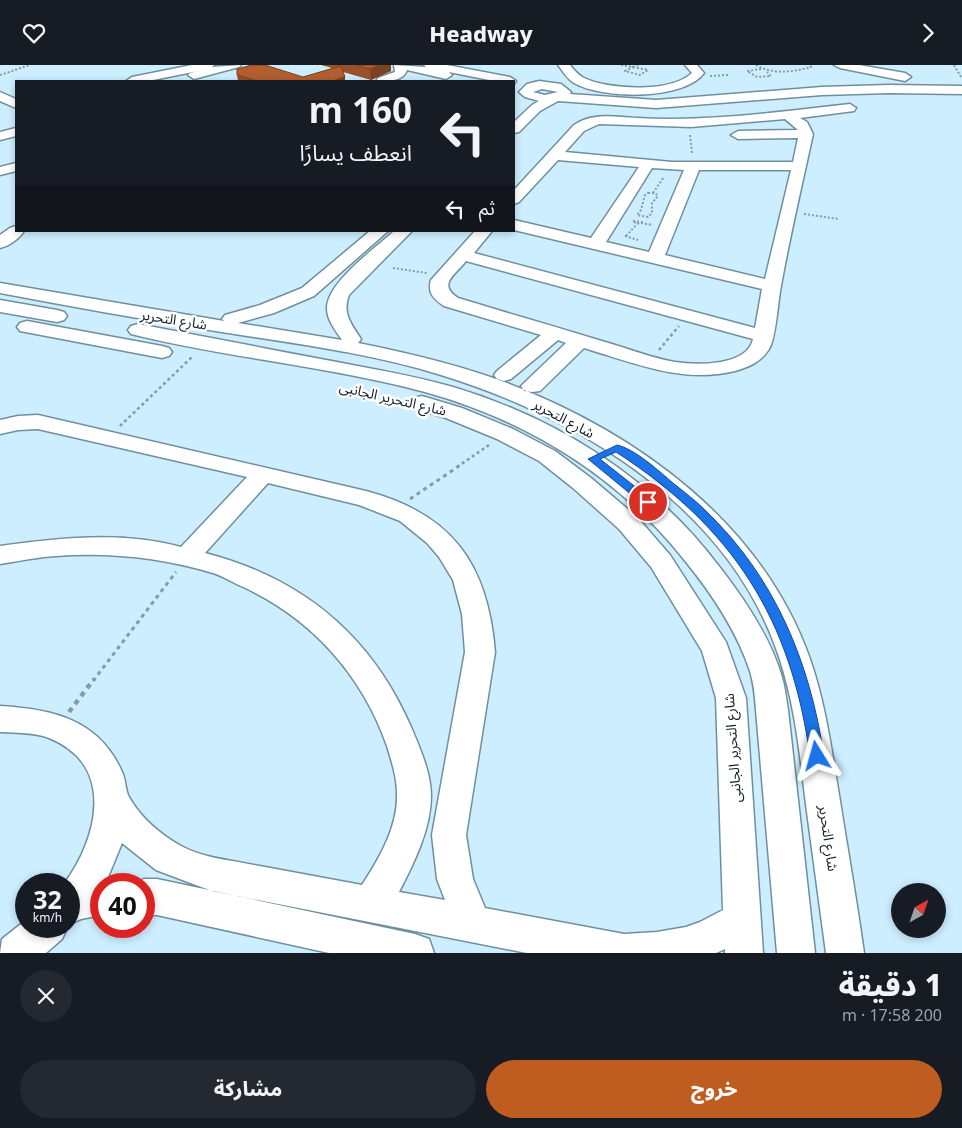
<!DOCTYPE html>
<html lang="ar">
<head>
<meta charset="utf-8">
<style>
  body { margin:0; font-family:"Noto Sans","Noto Sans Arabic",sans-serif; background:#242831; color:#f1f3f6; direction:rtl; height:100vh; display:flex; flex-direction:column; font-size:19px; white-space:nowrap }
  * { box-sizing:border-box; margin:0 }
  p { font-size:16px; color:#9ea1a6 }
  .icon { flex:none; width:28px; height:28px; fill:none; stroke:currentColor; stroke-width:2; stroke-linecap:round; stroke-linejoin:round }
  .map { position:relative; height:888px; overflow:hidden; direction:ltr }
  .side { display:flex; flex-direction:column; background:#171b24; flex:1 }
  .side>* { flex:none }
  .banner { position:absolute; left:15px; top:15px; width:500px; height:152px; border-radius:0px; box-shadow:0 2px 8px #0003; direction:rtl; background:#171b24; color:#f1f3f6; overflow:hidden }
  .needle { width:32px; rotate:40deg }
  .fabs { position:absolute; left:891px; top:818px; display:grid; gap:10px }
  .fabs a { display:grid; place-items:center; width:55px; height:55px; border-radius:50%; background:#171b24; box-shadow:0 2px 8px #0003; font-size:25px }
  .speed { position:absolute; left:15px; top:808px; display:flex; gap:10px; font-size:25px; font-weight:700; text-align:center }
  .speed>* { display:grid; place-content:center; width:65px; height:65px; border-radius:50%; background:#171b24; box-shadow:0 2px 8px #0003; line-height:1 }
  .speed small { font-size:12px; font-weight:400 }
  .speed .limit { border:8px solid #d22; background:#fff; color:#111 }
  .pin { position:absolute; display:grid; place-items:center; width:42px; height:42px; color:#fff; margin:-21px; border:2px solid #fff; border-radius:50%; box-shadow:0 1px 5px #0007 }
  .me { position:absolute; width:55px; margin:-28px; rotate:352deg; stroke-linejoin:round; filter:drop-shadow(0 0 4px #0008) }
  .turn { display:flex; align-items:center; gap:18px; height:105px; padding:0 20px; font-size:22px }
  .turn .icon { width:65px; height:65px; stroke-width:2.5 }
  .turn b { display:block; font-size:35px; line-height:42px }
  .then { display:flex; align-items:center; height:48px; padding:0 20px; background:#0003; gap:10px; font-size:19px }
  .round { display:grid; place-items:center; flex:none; width:52px; height:52px; border-radius:26px; background:#242831 }
  .summary { display:flex; align-items:center; justify-content:space-between; height:85px; padding:0 20px }
  h1 { font-size:30px; font-weight:800; line-height:38px }
  .button { display:flex; gap:10px; margin-top:auto; padding:10px 20px }
  .button a { flex:1; height:58px; border-radius:30px; background:#bf5d20; color:#fff; font-size:20px; font-weight:800; line-height:58px; text-align:center }
  .button a+a { background:#242831; color:#f1f3f6 }
  header { display:flex; justify-content:space-between; align-items:center; height:65px; padding:0 20px; background:#171b24; font-size:22px; font-weight:800 }
  .map>svg:first-child { display:block }
</style>
</head>
<body>
<header><svg class="icon" aria-label="forward" viewBox="0 0 24 24"><path d="M9 5l7 7-7 7"/></svg>Headway<svg class="icon" aria-label="heart" viewBox="0 0 24 24"><path d="M12 20l-8-8c-3-5 5-10 8-4 3-6 11-1 8 4z"/></svg></header>
<div class="map">
<svg width="962" height="888" viewBox="0 0 962 888">
  <rect width="100%" height="100%" fill="#cef"/>
  <g fill="none" stroke-linecap="round" stroke-linejoin="round">
    <g stroke="#708f9e" stroke-width="3">
      <path id="minor" d="M192,0H214L212,2L241,0L239,2L194,14L188,10L190,8L198,6L148,16H126L132,12Z
        M394,0L426,2L424,0H447L510,12L516,16L514,19V16H494L449,7L452,10L446,14L407,5C403,17 388,16 376,16L378,13L395,7Z
        M558,0H570C574,5 578,10 584,13C609,25 671,28 692,8L685,0H697L704,8C683,36 602,34 574,18C567,14 563,6 558,0Z
        M834,0H859L905,8L911,12L905,16L840,3Z
        M539,16L561,19L571,27L570,29L656,35L822,22L889,20L962,21V29L889,28L822,30L656,43L558,36L540,46L519,67L514,68V57L532,40L539,36L525,32L519,27L527,19ZM542,24L558,27L545,30L533,27Z
        M0,27L16,34V43L0,36Z
        M850,39L856,43L854,46L800,53L807,57L813,69C802,120 790,170 781,221C778,235 776,274 769,284C761,297 749,302 735,306C683,319 634,298 584,283L540,326L532,327L524,326L521,321L566,278L558,275L511,314L504,316L497,314L494,310L497,306L541,270L444,241C434,234 427,228 431,215L475,166H492L474,188L755,263L762,224L514,165V155L591,173L639,102L558,95L519,137L514,139V125L574,60C593,47 616,52 637,53C708,57 779,47 850,39ZM785,54L798,65L738,66L731,70L738,74L798,73L793,97H672L565,87L584,66L599,59L691,62ZM652,103L684,105L649,187L606,177ZM699,105H791L765,214L665,190ZM466,196L753,274C747,302 696,300 675,297C651,293 627,283 605,277C556,262 507,248 458,233C437,219 455,210 466,196Z
        M16,63V71L0,75V67Z
        M16,98V106L0,110V102Z
        M16,161V166H24C19,174 9,181 0,183V170L10,163Z
        M370,166H388L314,231L274,248L238,258L342,275C336,266 327,255 327,244C326,218 376,183 394,166H412L349,230C342,248 351,259 361,274L358,278C408,288 459,300 507,318C637,368 762,458 810,594C826,640 832,688 840,736C848,787 857,837 864,888H826C819,836 812,784 805,732C799,680 793,627 774,578C721,438 577,352 441,310C364,286 282,277 203,264C135,253 68,241 0,228V218L224,256L222,254L225,250L260,240L302,223Z
        M0,235L57,245L64,247L67,251L64,255L57,257L0,247Z
        M27,256L162,281L169,283L172,287L169,291L162,293L20,266L17,262L20,258Z
        M138,259C201,271 263,283 326,295C368,303 411,310 453,322C557,353 652,413 718,500C743,532 769,570 781,609C785,621 786,633 788,645L815,888H777L756,645C755,632 754,619 750,606C736,564 710,526 682,492C616,410 526,355 425,327C328,301 228,293 131,269L128,265L131,261Z
        M422,331L462,343L513,364L555,386L591,413L637,452L670,490L726,577L746,633L763,888H725V884L716,888H527L212,826L156,805L122,778L106,817L109,819H101V850L81,854L69,859V819H64C98,773 116,700 49,673C34,667 16,668 0,667V641C52,644 99,654 122,707C126,715 125,725 129,732C140,752 161,770 181,781C203,793 230,795 254,800C290,807 326,813 362,820C379,794 398,762 397,729C397,713 392,697 387,681C362,609 310,552 241,521C232,517 223,511 213,508C163,493 109,487 56,491C38,492 19,496 0,499V481C59,473 122,466 181,482L247,412L38,364L18,365L0,369V355L18,351L38,350L366,426C453,449 488,500 495,587L466,770L473,814L485,843L624,869L657,867L686,862L700,857L723,845L716,633L702,586L651,502L619,464L573,423L539,396L497,374L446,353L414,343L411,338L414,333ZM268,418L359,440L400,456L427,478L439,492L453,515L462,549L465,587L432,770L437,814L445,835L399,827C414,798 431,764 431,731C431,708 420,683 411,662C371,570 302,513 205,488Z
        M144,814H157L415,869L429,874L434,888H329L157,850H144V819H133Z
        M26,855V861H68L62,874L46,888H0L2,874Z"/>
    </g>
    <path stroke="#839ca9" stroke-width="2" stroke-dasharray="2 2" stroke-linecap="butt" d="M621,0L633,2L638,0
      M756,0C773,10 793,7 811,2L809,0
      M954,0L961,12
      M633,2L648,5L640,10L625,6Z
      M761,4L747,6L757,12L771,11L767,7
      M0,10L30,0
      M710,11L728,10
      M690,70L692,88
      M648,128H655L658,131L652,138V148L648,152L637,150L641,145L645,130Z
      M653,128L664,112
      M804,149L839,154
      M633,156L642,157L637,159Z
      M641,158L653,160
      M625,171L638,175
      M626,171L637,159
      M393,203L427,208"/>
    <path stroke="#839ca9" stroke-width="2.5" stroke-dasharray="3 3" stroke-linecap="butt" d="M659,285L679,261
      M120,361L192,292
      M457,402L489,380"/>
    <path stroke="#839ca9" stroke-width="3" stroke-dasharray="4 4" stroke-linecap="butt" d="M410,434L459,401
      M93,616L176,507"/>
    <path stroke="#839ca9" stroke-width="4.5" stroke-dasharray="5 5" stroke-linecap="butt" d="M69,647L94,614"/>
    <use href="#minor" fill="#fff" fill-rule="evenodd"/>
  </g>
  <path fill="#995128" d="M321,0H391V6L371,15L343,7L345,16H238L237,10L303,12L332,3Z"/>
  <path fill="#7d4221" d="M380,0H391V6L371,15L370,4Z
    M345,12V16H332Z"/>
  <path fill="#b25e2f" stroke="#7d4221" d="M252,0H265L303,12L341,1L345,12L332,16H257L237,10V4Z
    M356,0H380L370,4Z"/>
  <path fill="#1a73e8" stroke="#114b97" d="M617,380C635,384 659,406 673,418C684,427 695,435 705,445C775,512 810,597 824,691L822,695L817,697L812,695L810,691C791,553 733,463 616,387L600,394L652,435L654,437L652,440H644L588,394Z"/>
  <g text-anchor="middle" dominant-baseline="central" stroke-width="5" stroke-linejoin="round" paint-order="stroke">
    <g font-size="14" fill="#121f25" stroke="#fff">
      <text transform="translate(174 254) rotate(9)">شارع التحرير</text>
      <text transform="translate(393 333) rotate(13)">شارع التحرير الجانبى</text>
      <text transform="translate(564 353) rotate(28)">شارع التحرير</text>
      <text transform="translate(732 683) rotate(-94)">شارع التحرير الجانبى</text>
      <text transform="translate(829 773) rotate(82)">شارع التحرير</text>
    </g>
  </g>
</svg>
<div class="fabs">
<a><svg class="needle" viewBox="-14 -14 28 28"><path d="M0-13l5 13h-10z" fill="#e53935"/><path d="M0 13l5-13h-10z" fill="#9ea1a6"/></svg></a>
</div>
<div class="speed"><div>32<small>km/h</small></div><div class="limit">40</div></div>
<div class="pin" style="left:648px;top:437px;background:#d93025"><svg class="icon" aria-label="arrive" viewBox="0 0 24 24"><path d="M6 21V4h12l-3 4 3 4H6"/></svg></div>
<svg class="me" style="left:817px;top:691px" viewBox="-20 -20 40 40"><path d="M0-17L14 15 0 8-14 15z" fill="#1a73e8" stroke="#fff" stroke-width="4"/></svg>
<div class="banner">
<div class="turn"><svg class="icon" aria-label="left" viewBox="0 0 24 24"><path d="M17 20v-9H6M10 6l-5 5 5 5"/></svg><div><b>160 m</b>انعطف يسارًا</div></div>
<div class="then">ثم<svg class="icon" aria-label="left" viewBox="0 0 24 24"><path d="M17 20v-9H6M10 6l-5 5 5 5"/></svg></div>
</div>
</div>
<section class="side">
<div class="summary"><div><h1>1 دقيقة</h1><p>200 m · 17:58</p></div><a class="round"><svg class="icon" aria-label="close" viewBox="0 0 24 24"><path d="M6 6l12 12M18 6L6 18"/></svg></a></div>
<div class="button"><a>خروج</a><a>مشاركة</a></div>
</section>
</body>
</html>
